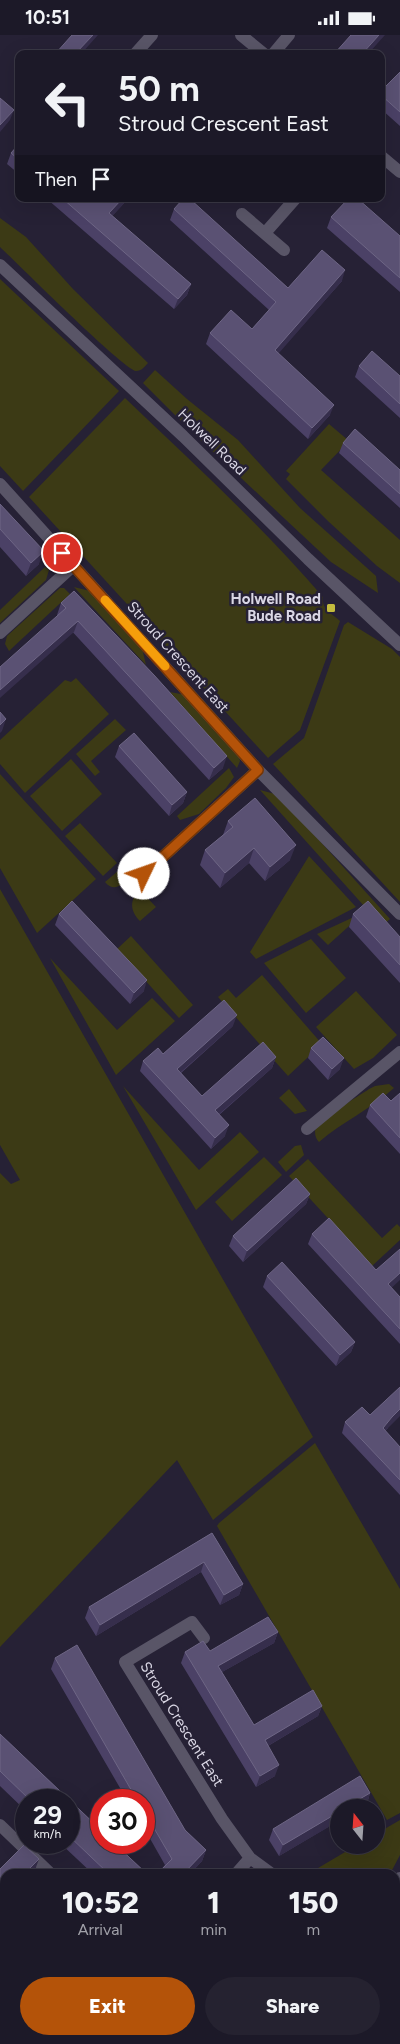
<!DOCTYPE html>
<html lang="en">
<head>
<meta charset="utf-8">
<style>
  body { margin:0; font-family:Figtree,sans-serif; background:#252230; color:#f1f3f6; height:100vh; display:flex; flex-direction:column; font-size:19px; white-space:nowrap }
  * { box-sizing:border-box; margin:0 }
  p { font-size:16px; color:#a0a0a8 }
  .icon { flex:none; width:28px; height:28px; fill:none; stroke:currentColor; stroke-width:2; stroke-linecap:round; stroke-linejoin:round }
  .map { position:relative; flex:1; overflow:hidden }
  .sheet { position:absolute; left:0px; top:1834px; width:400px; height:176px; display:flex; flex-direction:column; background:#1c1928; border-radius:15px 15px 0 0; box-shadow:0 5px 20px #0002,0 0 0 1px #3a3845 }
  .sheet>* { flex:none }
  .hud { position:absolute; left:15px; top:15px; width:370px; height:152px; border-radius:10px; box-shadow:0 5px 20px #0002,0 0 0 1px #3a3845; background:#1c1928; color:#f1f3f6; overflow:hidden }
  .needle { width:32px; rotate:343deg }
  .tools { position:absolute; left:330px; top:1764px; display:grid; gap:10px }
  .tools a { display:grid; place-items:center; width:55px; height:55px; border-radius:50%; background:#1c1928; box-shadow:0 5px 20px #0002,0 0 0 1px #3a3845; font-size:25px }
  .speed { position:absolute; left:15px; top:1754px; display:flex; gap:10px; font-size:25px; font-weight:700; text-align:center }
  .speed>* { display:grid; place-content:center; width:65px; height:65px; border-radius:50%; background:#1c1928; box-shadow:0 5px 20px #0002,0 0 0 1px #3a3845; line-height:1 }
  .speed small { font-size:12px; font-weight:400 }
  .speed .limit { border:8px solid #d22; background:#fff; color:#111 }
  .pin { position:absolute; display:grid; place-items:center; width:42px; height:42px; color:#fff; margin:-21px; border:2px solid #fff; border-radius:50%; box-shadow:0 1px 5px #0007 }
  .me { position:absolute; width:55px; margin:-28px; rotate:48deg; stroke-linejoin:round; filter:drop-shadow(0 0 4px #0008) }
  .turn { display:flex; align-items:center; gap:18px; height:105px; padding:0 20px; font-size:22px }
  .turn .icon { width:65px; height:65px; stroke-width:2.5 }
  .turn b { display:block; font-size:35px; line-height:42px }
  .then { display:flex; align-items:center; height:48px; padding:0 20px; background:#0003; gap:10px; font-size:19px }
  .eta { display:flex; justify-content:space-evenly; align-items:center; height:85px; text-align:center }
  .eta b { font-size:30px; font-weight:800; line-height:35px }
  .button { display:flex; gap:10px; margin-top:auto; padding:10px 20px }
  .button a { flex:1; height:58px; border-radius:30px; background:#b45309; color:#fff; font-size:20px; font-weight:800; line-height:58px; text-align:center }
  .button a+a { background:#252230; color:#f1f3f6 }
  .status { display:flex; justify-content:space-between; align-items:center; height:35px; padding:0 25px; background:#1c1928; direction:ltr }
  .status svg { height:14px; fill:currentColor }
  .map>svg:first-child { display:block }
</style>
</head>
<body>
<div class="status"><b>10:51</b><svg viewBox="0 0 49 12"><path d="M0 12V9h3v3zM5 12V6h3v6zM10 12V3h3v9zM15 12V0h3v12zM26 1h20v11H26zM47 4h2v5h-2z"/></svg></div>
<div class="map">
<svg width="400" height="2009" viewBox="0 0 400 2009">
  <rect width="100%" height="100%" fill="#262135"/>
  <path fill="#3c3a15" d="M0,183L26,202L73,254L148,328C144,332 142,336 136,336C124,335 17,228 0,212Z
    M0,244L119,356L23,456L0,431Z
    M155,335L187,364L238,405L300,473L376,541L378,558L331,527L194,399L143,348Z
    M125,363C192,427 262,491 323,562C321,574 332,579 340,586L300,695L268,723L29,462Z
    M329,389L349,406L321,435L400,505V548L377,531L329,487L286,444L290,439L286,436Z
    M45,532L49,535L46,545L0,588V575Z
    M74,552L90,556L142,613L146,630Z
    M60,553H64L70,559L9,616L5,609L7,601Z
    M348,587L392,614L400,622V867L273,729L304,703L344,590Z
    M76,643L109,679L25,758L0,729V705L65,645L71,647Z
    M170,657L186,660L238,718L240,726L237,733Z
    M115,684L126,695L91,726L100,737L95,741L76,719Z
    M71,724L102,759L62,796L30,761Z
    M229,733L234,742L226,753L199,779L180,785L177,781Z
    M0,739L96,844L37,898L0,833Z
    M260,755L275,759L282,764L390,884L382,891Z
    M80,788L117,828L103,841L65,801Z
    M309,821L356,872L256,924L250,917Z
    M125,830L129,835L130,840C123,850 114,858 105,847Z
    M0,854L313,1402L213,1485L177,1425L0,1612V1138L11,1149L20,1145L0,1110Z
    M140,855L156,872L140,886C130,876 129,865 140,855Z
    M356,881L358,883L328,910L317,899Z
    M131,901L193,970L179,983L117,914Z
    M311,904L346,943L306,978L264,928Z
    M50,923L117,995L152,963L175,986L116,1040Z
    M262,940L322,1009L288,1041L218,962L228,954L236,963Z
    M356,956L397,1000L373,1023L354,1034L316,992Z
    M389,1049L394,1053C371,1074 342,1087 319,1107C316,1104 315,1101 315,1096C318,1084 358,1062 369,1054L375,1051Z
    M123,1051L199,1135L240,1097L259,1117L196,1175Z
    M289,1054L307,1076L295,1079L279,1063Z
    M301,1110L304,1120L286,1137L278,1127L295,1111Z
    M264,1122L282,1140L232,1186L215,1167Z
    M308,1124L382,1203L397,1189L400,1192V1205L372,1231L289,1141Z
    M315,1408L400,1554V1778L387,1785L217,1491L219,1488Z
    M400,1785V1820L390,1839H313V1836L357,1810H376V1799Z"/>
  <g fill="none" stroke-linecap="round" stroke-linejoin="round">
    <path stroke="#595567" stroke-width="12" d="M241,0L264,19
      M135,19L152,0
      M273,19L289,0
      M381,121L400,137
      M242,179L284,215
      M265,198L295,164
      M0,230L183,401L308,524L400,610
      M0,449L258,735L400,879
      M0,598L74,530
      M144,839L258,735
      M307,1094L400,1017
      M204,1603L192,1587L125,1627L222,1784L250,1823L272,1839
      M0,1790L51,1839
      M236,1839L250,1823
      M395,1857L400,1843
      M395,1898L398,1916L400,1920
      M0,1966L5,1959
      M92,2009L96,2005"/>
  </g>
  <path fill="#4b4166" d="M400,37V91L381,74V60Z
    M19,109V139L7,129L11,118Z
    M47,164H128L112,181L191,249L187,260L174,274Z
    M174,174L288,253L342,246L278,318L330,380L308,404L206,309L210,298L252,294L269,275L170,185Z
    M331,182L400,201V257L327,193Z
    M359,331L400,341V383L355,342Z
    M343,408L400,435V473L339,418Z
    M0,469L39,529L26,541L0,512Z
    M61,568L223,733L209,745L57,580Z
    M119,711L187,757L183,768L169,781L115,722Z
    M228,786L290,825L265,846L249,828L220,853L200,830L205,815L223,800Z
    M59,879L144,956L130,969L55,890Z
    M353,879L400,902V948L349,892Z
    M233,991L181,1038L202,1061L276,1022L272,1033L219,1080L225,1101L211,1114L140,1036L143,1026L163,1019Z
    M311,1013L340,1034L328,1045L308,1023Z
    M400,1058V1119L366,1082L370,1070L391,1066Z
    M310,1159L306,1169L243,1227L229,1211L233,1201Z
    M312,1199L392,1253L400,1262V1309L308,1209Z
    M267,1241L355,1307L351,1317L336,1331L263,1252Z
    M370,1380L388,1393L385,1396L400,1412V1460L342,1398L345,1387Z
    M212,1498L243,1549L239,1560L220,1570L201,1537L96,1601L85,1583L89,1572Z
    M278,1597L274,1608L222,1637L254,1690L322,1671L318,1681L268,1711L275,1741L256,1752L181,1628L185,1617L210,1616Z
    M55,1623L185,1795L206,1815L202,1826L190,1839H157L165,1830L144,1793V1765H127L51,1634Z
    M0,1699L147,1839H93L60,1808H69V1765H26V1776L0,1751Z
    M370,1758L367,1769L279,1821L269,1805L273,1794Z
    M5,1996V2005H30L27,2009H0V2004L2,2000Z"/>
  <path fill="#362e4c" d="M93,0H98L81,19H75Z
    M379,0H385L368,19H362Z
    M14,75L10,85L0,97V90Z
    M122,164H128L105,189L109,178Z
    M345,235L342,246L272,326L275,315Z
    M191,249L187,260L174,274L178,264Z
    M334,370L330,380L308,404L312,393Z
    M44,516L39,529L26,541L31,528Z
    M78,586L74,597L0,663V655Z
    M6,684L2,696L0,698V690Z
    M227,721L223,733L209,745L214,733Z
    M187,757L183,768L169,781L172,770Z
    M296,810L290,825L265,846L270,832Z
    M254,813L249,828L220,853L225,838Z
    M147,945L144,956L130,969L134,958Z
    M237,980L233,991L173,1044L177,1034Z
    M276,1022L272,1033L211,1086L215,1075Z
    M344,1023L340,1034L328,1045L332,1034Z
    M229,1090L225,1101L211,1114L215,1103Z
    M310,1159L306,1169L243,1227L247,1216Z
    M400,1238V1245L384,1260L388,1249Z
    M355,1307L351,1317L336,1331L340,1320Z
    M400,1374V1381L388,1393L379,1404L383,1393L392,1382Z
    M204,1527L201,1537L96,1601L100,1590Z
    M243,1549L239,1560L220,1570L224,1560Z
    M278,1597L274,1608L215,1641L218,1631Z
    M322,1671L318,1681L261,1715L265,1705Z
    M279,1730L275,1741L256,1752L260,1741Z
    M370,1758L367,1769L360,1772H346Z
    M339,1777V1786L279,1821L283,1810Z
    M206,1815L202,1826L190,1839H183Z
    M39,1824L35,1835L31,1839H24Z
    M5,1858V1865L0,1870V1863Z
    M5,1897V1904L0,1909V1902Z
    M22,2005H30L27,2009H19Z"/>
  <path fill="#5a5173" stroke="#6e6685" d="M72,0H93L75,19H56V18Z
    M351,0H379L362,19H334Z
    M400,37V77L381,60V56Z
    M0,63L14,75L0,90Z
    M19,109V125L11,118Z
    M63,164H122L109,178L191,249L178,264Z
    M183,164H190L288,253L322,215L345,235L275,315L334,370L312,393L210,298L231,275L252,294L276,267L174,174Z
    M348,164H358L400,201V243L331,182Z
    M372,316L400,341V369L359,331Z
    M355,394L400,435V459L343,408Z
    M0,469L44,516L31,528L0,494Z
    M74,556L154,640L227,721L214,733L78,586L0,655V632L66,573L61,568Z
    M0,677L6,684L0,690Z
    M134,698L187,757L172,770L119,711Z
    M255,763L296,810L270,832L254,813L225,838L205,815L233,792L228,786Z
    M72,866L147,945L134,958L59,879Z
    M368,866L400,902V930L353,879Z
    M224,965L237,980L177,1034L202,1061L263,1007L276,1022L215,1075L229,1090L215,1103L143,1026L158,1013L163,1019Z
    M323,1002L344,1023L332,1034L311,1013Z
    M383,1058L391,1066L400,1058V1103L370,1070Z
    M296,1143L310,1159L247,1216L233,1201Z
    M329,1183L376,1235L400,1214V1238L388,1249L400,1262V1294L312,1199Z
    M282,1227L355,1307L340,1320L267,1241Z
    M400,1352V1374L392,1382L383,1393L400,1412V1445L345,1387L362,1372L370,1380Z
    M212,1498L243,1549L224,1560L204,1527L100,1590L89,1572Z
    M268,1582L278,1597L218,1631L254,1690L313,1655L322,1671L265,1705L279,1730L260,1741L185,1617L203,1606L210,1616Z
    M77,1610L185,1795L206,1815L183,1839H157L172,1824L144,1776V1765H137L55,1623Z
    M0,1699L101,1795V1808H114L147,1839H109L69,1801V1765H30L0,1736Z
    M360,1741L370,1758L346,1772H339V1777L283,1810L273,1794Z
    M24,1810L39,1824L24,1839H5V1858L0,1863V1834Z
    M0,1880L5,1885V1897L0,1902Z
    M5,1996V2003L2,2000Z
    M7,2005H22L19,2009H11Z
    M135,2005H154L158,2009H132Z"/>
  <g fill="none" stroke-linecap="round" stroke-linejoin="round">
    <g stroke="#753606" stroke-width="12">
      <path id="route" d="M62,518L258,735L144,839"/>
    </g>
    <use href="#route" stroke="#b45309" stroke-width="9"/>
    <path stroke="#f59e0b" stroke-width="9" d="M105,565L165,631"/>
  </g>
  <rect fill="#c4bc3e" stroke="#262135" stroke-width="2" x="326" y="568" width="10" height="10" rx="2.5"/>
  <g text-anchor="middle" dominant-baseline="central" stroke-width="5" stroke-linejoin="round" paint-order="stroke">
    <g font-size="15" fill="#dad7e5" stroke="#262135">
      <text transform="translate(212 407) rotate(44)">Holwell Road</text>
      <text transform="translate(178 622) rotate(48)">Stroud Crescent East</text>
      <text transform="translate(182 1689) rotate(58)">Stroud Crescent East</text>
    </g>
    <g font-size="15" font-weight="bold" fill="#dad7e5" stroke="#262135" text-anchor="end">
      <text x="321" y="564">Holwell Road<tspan x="321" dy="17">Bude Road</tspan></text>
    </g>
  </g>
</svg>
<div class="tools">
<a><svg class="needle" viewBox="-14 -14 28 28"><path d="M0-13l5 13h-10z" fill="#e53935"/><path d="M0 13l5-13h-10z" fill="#a0a0a8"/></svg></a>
</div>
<div class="speed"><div>29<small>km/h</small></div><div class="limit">30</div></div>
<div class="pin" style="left:62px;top:518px;background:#d93025"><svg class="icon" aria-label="arrive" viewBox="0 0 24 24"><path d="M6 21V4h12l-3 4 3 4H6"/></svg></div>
<svg class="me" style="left:144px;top:839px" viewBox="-20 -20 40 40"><circle r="19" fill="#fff"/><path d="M0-13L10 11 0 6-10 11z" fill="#b45309"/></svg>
<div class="hud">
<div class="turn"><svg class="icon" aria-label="left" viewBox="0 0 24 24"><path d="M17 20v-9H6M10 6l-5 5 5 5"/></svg><div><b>50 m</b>Stroud Crescent East</div></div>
<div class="then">Then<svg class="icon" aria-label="arrive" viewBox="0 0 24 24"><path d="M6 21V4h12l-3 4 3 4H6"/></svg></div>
</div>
<section class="sheet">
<div class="eta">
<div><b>10:52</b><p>Arrival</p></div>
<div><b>1</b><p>min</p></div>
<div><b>150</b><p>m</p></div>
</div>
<div class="button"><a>Exit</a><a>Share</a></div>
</section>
</div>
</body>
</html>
